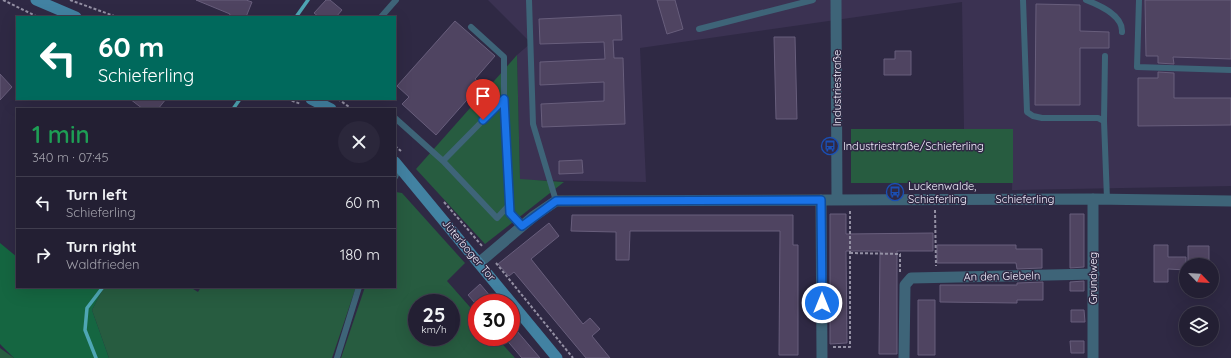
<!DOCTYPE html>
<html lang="en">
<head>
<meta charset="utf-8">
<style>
  body { margin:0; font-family:Quicksand,sans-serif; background:#2b273b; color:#f1f3f6; height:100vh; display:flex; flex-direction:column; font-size:15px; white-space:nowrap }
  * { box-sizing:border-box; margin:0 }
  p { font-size:13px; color:#a3a2ac }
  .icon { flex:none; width:22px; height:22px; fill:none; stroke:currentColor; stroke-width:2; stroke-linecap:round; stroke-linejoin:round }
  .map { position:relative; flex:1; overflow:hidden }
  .drawer { position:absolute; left:16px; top:108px; width:380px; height:180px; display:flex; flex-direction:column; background:#231f33; border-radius:0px; box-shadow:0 4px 16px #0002,0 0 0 1px #403d4e }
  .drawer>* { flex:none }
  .top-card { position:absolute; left:16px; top:16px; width:380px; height:84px; border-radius:0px; box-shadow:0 4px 16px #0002,0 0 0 1px #403d4e; background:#00695c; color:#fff; overflow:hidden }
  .needle { width:26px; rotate:115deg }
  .tools { position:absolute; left:1179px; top:258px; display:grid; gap:8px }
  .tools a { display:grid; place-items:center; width:40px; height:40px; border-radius:50%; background:#231f33; box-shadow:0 4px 16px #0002,0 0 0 1px #403d4e; font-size:20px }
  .speed { position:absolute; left:408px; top:294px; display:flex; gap:8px; font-size:20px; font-weight:700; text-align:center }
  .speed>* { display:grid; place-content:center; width:52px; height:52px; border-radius:50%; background:#231f33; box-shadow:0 4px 16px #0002,0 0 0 1px #403d4e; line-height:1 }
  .speed small { font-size:10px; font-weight:400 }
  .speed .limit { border:6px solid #d22; background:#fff; color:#111 }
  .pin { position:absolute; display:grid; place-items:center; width:34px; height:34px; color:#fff; margin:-41px -17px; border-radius:50% 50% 50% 0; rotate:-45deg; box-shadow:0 0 4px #0007 }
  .pin .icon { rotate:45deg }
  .me { position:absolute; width:44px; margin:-22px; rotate:0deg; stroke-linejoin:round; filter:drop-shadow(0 0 3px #0008) }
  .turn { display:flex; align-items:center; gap:14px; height:84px; padding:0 16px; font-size:18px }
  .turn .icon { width:52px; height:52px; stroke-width:2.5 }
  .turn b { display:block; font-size:28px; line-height:34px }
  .round { display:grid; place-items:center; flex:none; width:42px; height:42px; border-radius:21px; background:#2b273b }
  .headline { display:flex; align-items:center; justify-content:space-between; height:68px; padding:0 16px }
  h1 { font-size:24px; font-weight:600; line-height:30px; color:#1e9e55 }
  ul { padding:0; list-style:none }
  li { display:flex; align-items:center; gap:12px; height:52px; padding:0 16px; border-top:1px solid #403d4e }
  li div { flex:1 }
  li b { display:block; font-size:15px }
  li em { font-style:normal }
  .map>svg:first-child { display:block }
</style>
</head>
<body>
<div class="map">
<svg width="1231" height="358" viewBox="0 0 1231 358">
  <rect width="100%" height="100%" fill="#2f2944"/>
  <path fill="#3b3252" d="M488,0H1231V186L1012,190L1013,130L1011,131L964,129L962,2L640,48L646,182L520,180L517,55L531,43Z"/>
  <path fill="#275c40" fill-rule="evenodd" d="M517,55L520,179L564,182L485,244L416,169Z
    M851,129H1013V183H851Z
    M396,192L402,193L465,263L447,281L477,315V337H496L515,358H341L365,287H395ZM417,303H451V337H417Z
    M104,287H190L198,292L201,287H356L332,358H109L92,310Z
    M0,348L14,358H0Z"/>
  <path fill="#156641" d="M0,243L17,257V287H104L92,310L109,358H14L0,344Z"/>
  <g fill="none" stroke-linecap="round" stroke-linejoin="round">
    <path stroke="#4ea6b4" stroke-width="3.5" d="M296,17L308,0
      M233,109L240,99
      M96,358L85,330L87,308L103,287"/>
  </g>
  <path fill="#4f4461" stroke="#685e7c" d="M196,0H246L252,2L246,17H229L230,14Z
    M326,0H330L342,10L336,17H319L314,13Z
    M657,0H675L683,29L667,34Z
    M1145,0H1231V59L1173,57L1174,64L1158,63V56H1146Z
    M1036,4L1080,5V31L1109,32V48H1080V105H1035Z
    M621,15L622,40H613L614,58H623L625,124L542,127L541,104L604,101V82L540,85V62L605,59L604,42L540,44L539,19Z
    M455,21L495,56L475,79L481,84L436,135L402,104L409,97L397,86Z
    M774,37H795L797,119H776Z
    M895,51H911V75H884V59H895Z
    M1158,72L1174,73V98H1231V125L1138,126V78H1158Z
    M0,74L12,87L0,100Z
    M130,99H166L158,109H143Z
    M582,160L583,173L559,174V161Z
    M830,214H846V234L933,233V251H897V354H879L880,251H846L847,343L830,344Z
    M1070,214H1084V267L1070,268Z
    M572,215H793V245H798V355H779L780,231H630L629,260H616V232L571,231Z
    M549,223L559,236L531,259L583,324L590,318L600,329L592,336L610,358H586L514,272L509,276L498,264Z
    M937,245H1016V249H1042V268L1017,269L1016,263H937Z
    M1154,245H1168V257H1186V270L1168,269V282H1154Z
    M1188,246H1209V265H1188Z
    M1084,281V291H1070V282Z
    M1043,282V300H1017V303L940,302V285H1017V283Z
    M480,284L496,303H475L468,295Z
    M918,300H935V355H918Z
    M1071,310H1084L1085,322H1071Z
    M511,324L540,358H522L504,337H511Z
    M1070,341H1084V353H1071Z"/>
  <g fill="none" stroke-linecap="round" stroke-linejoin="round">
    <path stroke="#9490a4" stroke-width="2" stroke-dasharray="3 2" stroke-linecap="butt" d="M3,0L38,17
      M70,0L117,17
      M287,99L301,104
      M338,99L352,109
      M395,146L401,151
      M444,202L483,247
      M935,210L936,266
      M850,253L900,254V274
      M496,263L573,358
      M833,347H850V210"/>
    <path stroke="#3e6478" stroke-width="6" d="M529,0L533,124L556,201
      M1023,0L1027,112L1033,116L1042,118H1098L1104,121L1107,199
      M1086,0C1099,5 1123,15 1122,32
      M1139,0L1137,67L1231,70
      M381,17L396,0
      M471,27L504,57V99
      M699,29L813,0
      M395,118L443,161L504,99L510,213L522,226
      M1104,121L1105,56
      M443,161L497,218L510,204
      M395,177L400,166
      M337,358L359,287"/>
    <path stroke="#3e6478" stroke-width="11" d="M836,0L837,200
      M821,200L822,358
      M480,262L534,216L556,201L1093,199L1231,201
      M904,358L905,285L911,278L1094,274
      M1093,358V199"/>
    <path stroke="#4282a2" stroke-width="11" d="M36,0L76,17
      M311,99L331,109
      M395,162L557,358"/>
  </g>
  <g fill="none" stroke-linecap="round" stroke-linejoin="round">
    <g stroke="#114b97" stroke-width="10">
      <path id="route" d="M483,120L504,99L510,213L522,226L556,201L821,200L822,303"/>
    </g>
    <use href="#route" stroke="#1a73e8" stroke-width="7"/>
  </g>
  <defs>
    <g id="bus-ring" transform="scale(0.9)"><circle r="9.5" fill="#2f2944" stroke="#1a4fb4" stroke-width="1.5"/><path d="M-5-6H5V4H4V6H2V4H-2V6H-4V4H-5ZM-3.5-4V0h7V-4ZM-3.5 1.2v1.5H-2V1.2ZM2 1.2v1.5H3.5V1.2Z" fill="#1a4fb4"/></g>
  </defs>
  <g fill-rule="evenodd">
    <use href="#bus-ring" x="830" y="146"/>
    <use href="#bus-ring" x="895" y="192"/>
  </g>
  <g text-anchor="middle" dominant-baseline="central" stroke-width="3" stroke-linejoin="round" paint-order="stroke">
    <g font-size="11" fill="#f2effd" stroke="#2f2944">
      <text transform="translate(837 88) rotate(-90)">Industriestraße</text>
      <text x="1025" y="199">Schieferling</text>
      <text transform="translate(469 250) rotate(50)">Jüterboger Tor</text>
      <text transform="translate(1002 276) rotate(-1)">An den Giebeln</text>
      <text transform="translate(1093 278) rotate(-90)">Grundweg</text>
    </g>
    <g font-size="11" fill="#f2effd" stroke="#2f2944" text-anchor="start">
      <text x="843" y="146">Industriestraße/Schieferling</text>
      <text x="908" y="186">Luckenwalde,<tspan x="908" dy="13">Schieferling</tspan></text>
    </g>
  </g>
</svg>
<div class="tools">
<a><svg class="needle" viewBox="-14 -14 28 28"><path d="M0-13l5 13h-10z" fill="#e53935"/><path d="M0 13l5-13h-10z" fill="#a3a2ac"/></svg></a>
<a><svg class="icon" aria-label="layers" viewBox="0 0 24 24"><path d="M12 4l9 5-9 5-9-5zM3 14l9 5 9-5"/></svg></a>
</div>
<div class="speed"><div>25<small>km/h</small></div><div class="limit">30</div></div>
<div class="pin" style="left:483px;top:120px;background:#d93025"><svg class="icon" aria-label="arrive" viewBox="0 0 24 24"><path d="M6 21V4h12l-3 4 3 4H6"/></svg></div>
<svg class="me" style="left:822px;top:303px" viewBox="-20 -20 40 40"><circle r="17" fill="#1a73e8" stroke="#fff" stroke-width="3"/><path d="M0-11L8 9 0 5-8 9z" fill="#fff"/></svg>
<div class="top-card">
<div class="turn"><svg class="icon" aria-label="left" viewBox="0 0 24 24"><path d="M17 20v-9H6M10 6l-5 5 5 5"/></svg><div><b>60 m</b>Schieferling</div></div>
</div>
<section class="drawer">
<div class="headline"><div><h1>1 min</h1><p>340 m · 07:45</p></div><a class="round"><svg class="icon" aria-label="close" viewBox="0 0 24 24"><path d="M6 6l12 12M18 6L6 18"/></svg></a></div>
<ul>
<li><svg class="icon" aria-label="left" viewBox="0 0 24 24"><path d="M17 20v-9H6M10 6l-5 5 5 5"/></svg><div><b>Turn left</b><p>Schieferling</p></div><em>60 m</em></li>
<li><svg class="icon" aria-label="right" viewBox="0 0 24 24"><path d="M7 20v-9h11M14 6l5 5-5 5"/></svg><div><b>Turn right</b><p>Waldfrieden</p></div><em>180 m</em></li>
</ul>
</section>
</div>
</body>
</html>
